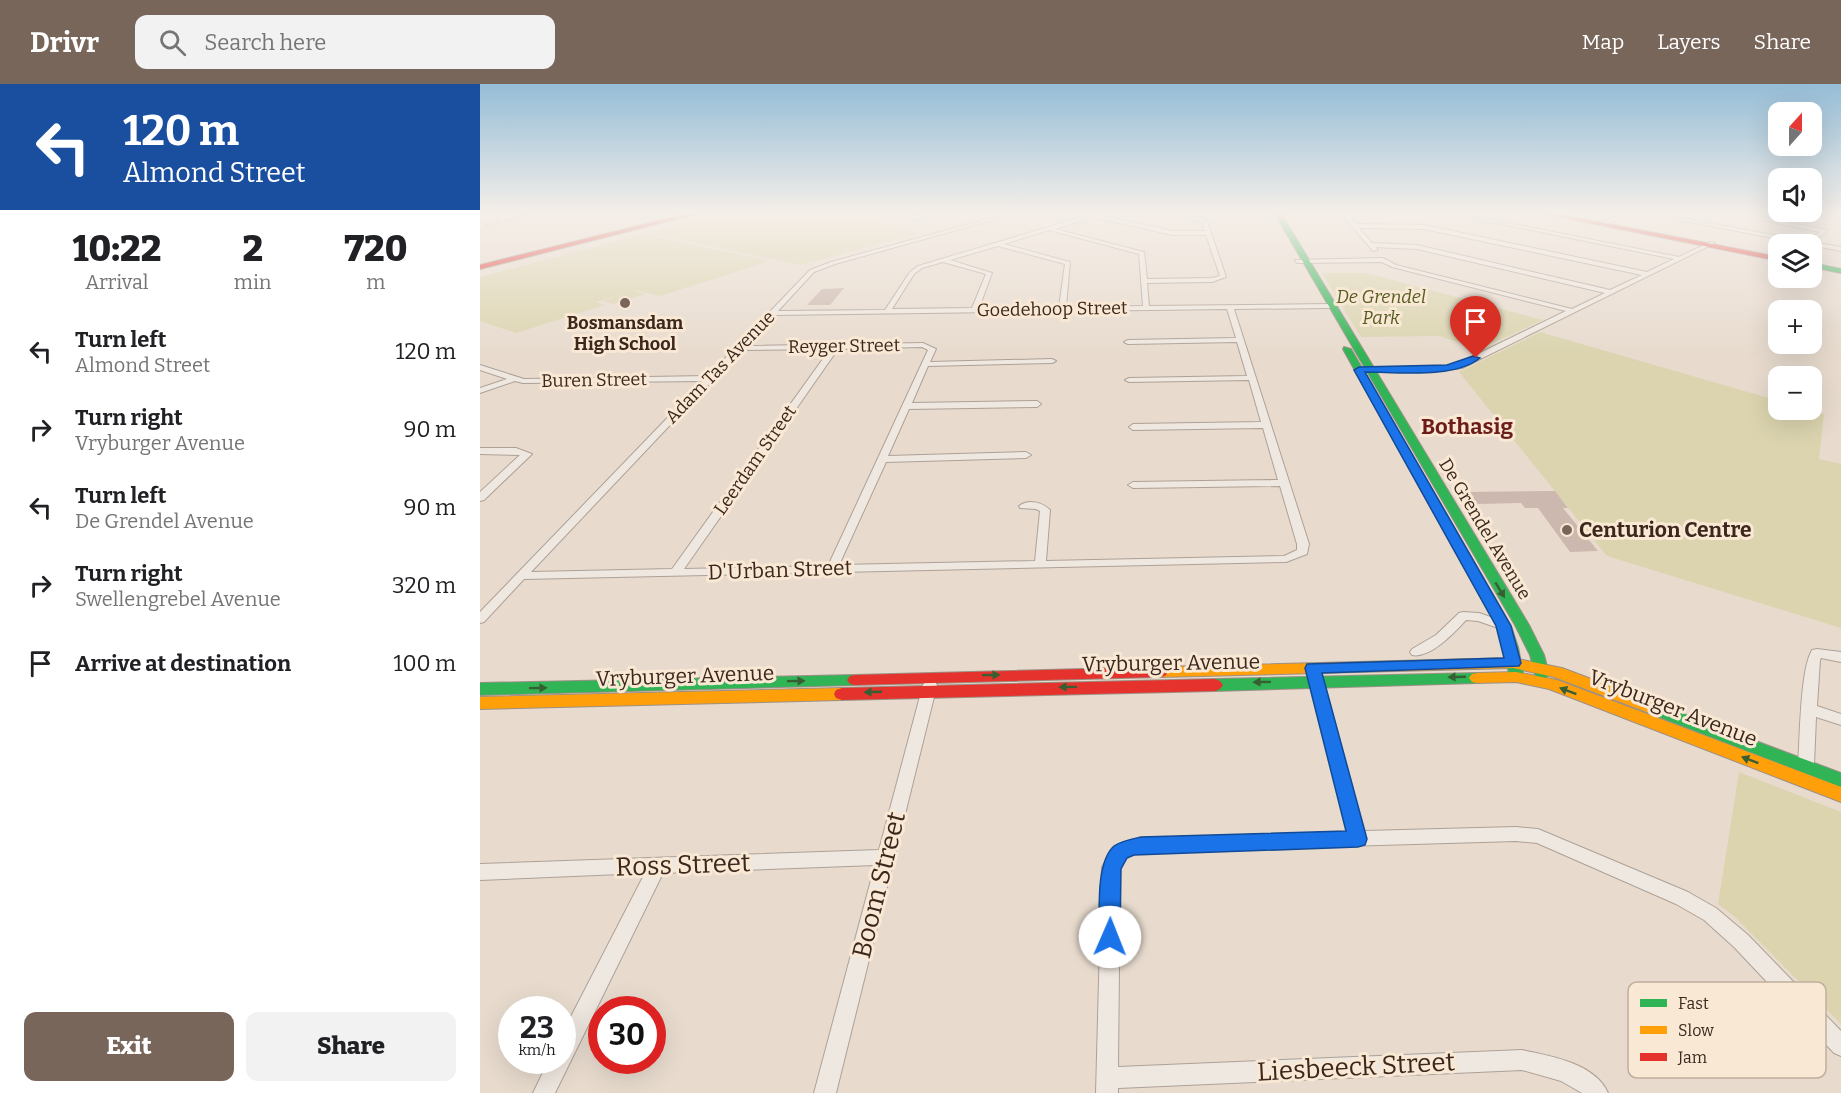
<!DOCTYPE html>
<html lang="en">
<head>
<meta charset="utf-8">
<style>
  body { margin:0; font-family:Bitter,serif; background:#f2f2f2; color:#202124; height:100vh; display:flex; flex-direction:column; font-size:22px; white-space:nowrap }
  * { box-sizing:border-box; margin:0 }
  p { font-size:20px; color:#757577 }
  .icon { flex:none; width:33px; height:33px; fill:none; stroke:currentColor; stroke-width:2; stroke-linecap:round; stroke-linejoin:round }
  .map { position:relative; flex:1; overflow:hidden }
  .details { display:flex; flex-direction:column; background:#fff; width:480px }
  .details>* { flex:none }
  .guide { background:#1a4fa0; color:#fff; overflow:hidden }
  .needle { width:39px; rotate:21deg }
  .controls { position:absolute; left:1288px; top:18px; display:grid; gap:12px }
  .controls a { display:grid; place-items:center; width:54px; height:54px; border-radius:12px; background:#fff; box-shadow:0 6px 24px #0002; font-size:30px }
  .speed { position:absolute; left:18px; top:912px; display:flex; gap:12px; font-size:30px; font-weight:700; text-align:center }
  .speed>* { display:grid; place-content:center; width:78px; height:78px; border-radius:50%; background:#fff; box-shadow:0 6px 24px #0002; line-height:1 }
  .speed small { font-size:15px; font-weight:400 }
  .speed .limit { border:9px solid #d22; background:#fff; color:#111 }
  .pin { position:absolute; display:grid; place-items:center; width:51px; height:51px; color:#fff; margin:-62px -26px; border-radius:50% 50% 50% 0; rotate:-45deg; box-shadow:0 0 6px #0007 }
  .pin .icon { rotate:45deg }
  .me { position:absolute; width:66px; margin:-33px; rotate:1deg; stroke-linejoin:round; filter:drop-shadow(0 0 4px #0008) }
  .turn { display:flex; align-items:center; gap:21px; height:126px; padding:0 24px; font-size:27px }
  .turn .icon { width:78px; height:78px; stroke-width:2.5 }
  .turn b { display:block; font-size:42px; line-height:51px }
  .eta { display:flex; justify-content:space-evenly; align-items:center; height:102px; text-align:center }
  .eta b { font-size:36px; font-weight:800; line-height:42px }
  .button { display:flex; gap:12px; margin-top:auto; padding:12px 24px }
  .button a { flex:1; height:69px; border-radius:12px; background:#79665b; color:#fff; font-size:24px; font-weight:800; line-height:69px; text-align:center }
  .button a+a { background:#f2f2f2; color:#202124 }
  ul { padding:0; list-style:none }
  li { display:flex; align-items:center; gap:18px; height:78px; padding:0 24px }
  li div { flex:1 }
  li b { display:block; font-size:22px }
  li em { font-style:normal }
  header { display:flex; align-items:center; gap:36px; box-sizing:border-box; height:84px; padding:0 30px; background:#79665b; color:#fff }
  header strong { font-size:28px }
  nav { display:flex; gap:33px; margin-inline-start:auto; font-size:21px }
  .search { width:420px; height:54px; background:#f2f2f2; display:flex; align-items:center; gap:15px; box-sizing:border-box; padding:0 21px; border-radius:12px; color:#757577; font-size:22px }
  main { display:flex; flex:1; min-height:0 }
  .map>svg:first-child { display:block }
</style>
</head>
<body>
<header>
<strong>Drivr</strong>
<div class="search"><svg class="icon" aria-label="search" viewBox="0 0 24 24"><circle cx="10" cy="10" r="6"/><path d="M15 15l6 6"/></svg>Search here</div>
<nav><a>Map</a><a>Layers</a><a>Share</a></nav>
</header>
<main>
<section class="details">
<div class="guide">
<div class="turn"><svg class="icon" aria-label="left" viewBox="0 0 24 24"><path d="M17 20v-9H6M10 6l-5 5 5 5"/></svg><div><b>120 m</b>Almond Street</div></div>
</div>
<div class="eta">
<div><b>10:22</b><p>Arrival</p></div>
<div><b>2</b><p>min</p></div>
<div><b>720</b><p>m</p></div>
</div>
<ul>
<li><svg class="icon" aria-label="left" viewBox="0 0 24 24"><path d="M17 20v-9H6M10 6l-5 5 5 5"/></svg><div><b>Turn left</b><p>Almond Street</p></div><em>120 m</em></li>
<li><svg class="icon" aria-label="right" viewBox="0 0 24 24"><path d="M7 20v-9h11M14 6l5 5-5 5"/></svg><div><b>Turn right</b><p>Vryburger Avenue</p></div><em>90 m</em></li>
<li><svg class="icon" aria-label="left" viewBox="0 0 24 24"><path d="M17 20v-9H6M10 6l-5 5 5 5"/></svg><div><b>Turn left</b><p>De Grendel Avenue</p></div><em>90 m</em></li>
<li><svg class="icon" aria-label="right" viewBox="0 0 24 24"><path d="M7 20v-9h11M14 6l5 5-5 5"/></svg><div><b>Turn right</b><p>Swellengrebel Avenue</p></div><em>320 m</em></li>
<li><svg class="icon" aria-label="arrive" viewBox="0 0 24 24"><path d="M6 21V4h12l-3 4 3 4H6"/></svg><div><b>Arrive at destination</b></div><em>100 m</em></li>
</ul>
<div class="button"><a>Exit</a><a>Share</a></div>
</section>
<div class="map">
<svg width="1361" height="1009" viewBox="0 0 1361 1009">
  <rect width="100%" height="100%" fill="#e8dbce"/>
  <path fill="#dbd4af" d="M244,128H359L438,150L320,181L164,148Z
    M164,150L290,177L180,212L155,206L154,207L165,210L133,220L123,217L145,209L116,218L125,221L36,249L0,237V193Z
    M842,189H886L1063,236L1000,265L959,252L881,253Z
    M1060,248L1299,317V326H1328L1344,330L1339,375L1361,380V544L1127,472L979,288Z
    M1259,688L1361,728V940L1255,833L1238,820Z"/>
  <path fill="#ccb8ae" d="M364,204L350,221H327L342,205Z
    M1075,407L1088,424H1083L1118,467L1090,468L1058,424H1045L1041,419L998,420L993,425L982,408Z"/>
  <g fill="none" stroke-linecap="round" stroke-linejoin="round">
    <g stroke="#ada197" stroke-width="2">
      <path id="street" d="M408,128L433,132L474,129L476,130L433,136Z
        M533,128H541L355,180L334,188L298,227L405,226L430,188L438,182L619,128H627L619,131L693,147H725L723,139L694,128H701L727,137L746,193L732,198L667,199L669,222L851,220L854,222L851,224L754,225L829,460L827,470L806,478L44,495L4,538L0,539V528L223,297L43,299L35,297L0,309V304L27,295L0,286V281L44,295L228,292L330,186L351,178ZM613,133L693,151H726L740,192L732,194L667,195L664,168L575,145ZM569,146L659,170L663,222L586,223L590,178L524,160ZM518,162L585,180L579,223L499,224L512,189L470,176ZM463,178L506,190L492,224L412,225L434,190L442,184ZM747,225L756,254L648,256L644,258L648,260L757,258L767,292L649,294L645,296L649,298L769,296L781,338L653,340L649,343L653,346L783,344L798,396L653,398L648,401L653,404L800,402L817,460V466L804,472L566,477L570,426C562,418 548,415 539,422L540,424L556,425L560,427L555,477L359,481L406,378L546,374L551,371L546,368L408,372L429,325L557,323L561,320L557,317L432,319L448,282L572,279L576,277L572,275L450,278L456,265L443,259L265,262L294,231ZM442,263L448,266L348,482L204,485L358,265ZM350,265L192,485L51,488L261,266Z
        M871,128H877L870,133L876,140L944,141L1167,188L1194,175L962,128H972L1199,173L1230,158L1235,159L982,284L958,287L881,288H878V284L958,283L977,280L1086,227L912,183L902,178L817,179L815,176L903,174L916,181L1092,225L1125,209L937,165L895,163L898,166L893,167L864,133ZM879,144L944,145L1162,191L1130,206L937,161L892,159Z
        M1145,128H1151L1125,141L1120,140Z
        M1157,128H1168L1326,157L1340,148L1244,128H1255L1347,146V148L1332,158L1361,163V167Z
        M1328,128L1361,131V135L1330,129Z
        M0,364H36L52,370L4,416L0,417V408L40,371L0,370Z
        M983,528L999,529L1028,539L1030,542L1024,546L998,537L986,536C975,548 950,575 932,571L930,568L932,565L956,551L979,529Z
        M1337,565L1361,568V578L1341,574L1340,576L1337,622L1361,630V641L1336,633L1334,682L1331,686L1326,688L1321,686L1318,682C1320,655 1320,586 1332,566Z
        M835,586L840,588L842,591L884,747L1036,743L1058,745L1208,808L1236,824L1268,851L1361,947V972L1354,969L1254,863L1224,836L1196,820L1057,759L1036,757L661,768L647,773L640,785L638,983L1042,966C1070,972 1115,979 1128,1009H1102L1081,997L1042,986L638,1004V1009H616L622,783L635,763L661,754L868,748L828,591L830,588Z
        M450,596L455,598L457,601L356,1009H334L395,781L183,789L75,1009H53L69,976H82V950L165,789L0,796V780L399,766L443,601L445,598Z"/>
    </g>
    <g stroke="#9d9086" stroke-width="2">
      <path id="fast" d="M794,128H800L1049,541L1064,571L1069,590L1066,594H1056L1050,571L1035,541Z
        M1332,179L1361,185V189L1332,183Z
        M864,263L871,265L1031,542L1038,563L1043,589L1040,593H1030L1017,542L863,265Z
        M997,589L1002,590L1005,594L1002,598L997,599L735,607L730,605L727,601L730,597L735,595Z
        M375,591L380,592L383,596L380,600L375,601L0,611V599Z
        M1177,620L1361,689V703L1171,630L1169,626L1171,622Z"/>
    </g>
    <g stroke="#9d9086" stroke-width="2">
      <path id="slow" d="M1033,574L1082,584L1183,622L1185,626L1183,630L1177,632L1074,593L1033,584L680,593L675,592L672,588L675,584L680,583Z
        M1036,588L1077,596L1361,703V718L1069,605L1036,598L997,599L992,598L989,594L992,590L997,589Z
        M362,604L368,606L370,610L368,614L362,616L0,625V613Z"/>
    </g>
    <g stroke="#9d9086" stroke-width="2">
      <path id="jam" d="M214,128H224L0,185V181Z
        M1055,128H1067L1299,173V177Z
        M680,583L685,584L688,588L685,592L680,593L375,601L370,600L367,596L370,592L375,591Z
        M735,595L740,597L743,601L740,605L735,607L362,616L356,614L354,610L356,606L362,604Z"/>
    </g>
    <use href="#street" fill="#efe8e0" fill-rule="evenodd"/>
    <use href="#fast" fill="#30b455" fill-rule="evenodd"/>
    <use href="#slow" fill="#ff9f0a" fill-rule="evenodd"/>
    <use href="#jam" fill="#e5322d" fill-rule="evenodd"/>
    <g stroke="#afa7a0" stroke-width="2">
      <path id="rail" d="M0,142L64,128"/>
    </g>
    <use href="#rail" stroke="#f8e8d4" stroke-width="1.5" stroke-dasharray="5" stroke-linecap="butt"/>
  </g>
  <defs><path id="oneway-solid" d="M-6-.8H1V-3.2L6.5 0L1 3.2V.8H-6Z" transform="scale(1.5)"/></defs>
  <g fill="#385f33">
    <use href="#oneway-solid" transform="translate(1020 506) rotate(59)"/>
    <use href="#oneway-solid" transform="translate(511 591) rotate(-1)"/>
    <use href="#oneway-solid" transform="translate(977 593) rotate(178)"/>
    <use href="#oneway-solid" transform="translate(316 597) rotate(-1)"/>
    <use href="#oneway-solid" transform="translate(782 598) rotate(179)"/>
    <use href="#oneway-solid" transform="translate(588 603) rotate(179)"/>
    <use href="#oneway-solid" transform="translate(58 604) rotate(-1)"/>
    <use href="#oneway-solid" transform="translate(1088 607) rotate(-159)"/>
    <use href="#oneway-solid" transform="translate(393 608) rotate(178)"/>
    <use href="#oneway-solid" transform="translate(1270 676) rotate(-159)"/>
  </g>
  <linearGradient id="sky" x2="0" y2="1"><stop stop-color="#95bdd7"/><stop offset="0.48" stop-color="#f5efe9"/><stop offset="1" stop-color="#f5efe9" stop-opacity="0"/></linearGradient>
  <rect width="1361" height="269" fill="url(#sky)"/>
  <path fill="#1a73e8" stroke="#114b97" stroke-width="1.5" d="M993,272L1000,274C975,295 917,288 885,288L1031,542L1041,579L1039,582L842,589L887,755L885,761L878,763L654,771L647,774L641,785L640,853L637,860L630,863L622,860L619,853C620,829 615,779 634,762C641,757 652,755 661,753L866,747L825,584L827,580L1024,574L1016,542L874,286L879,283L967,281Z"/>
  <g fill="#79665b" stroke="#f8e8d4" stroke-width="2">
    <circle cx="145" cy="219" r="6"/>
    <circle cx="1087" cy="446" r="6"/>
  </g>
  <g text-anchor="middle" dominant-baseline="central" stroke-width="6" stroke-linejoin="round" paint-order="stroke">
    <g font-size="18" font-style="italic" fill="#565b22" stroke="#f8e8d4">
      <text x="901" y="213">De Grendel<tspan x="901" dy="21">Park</tspan></text>
    </g>
    <g font-size="18" fill="#3d271d" stroke="#f8e8d4">
      <text transform="translate(572 225) rotate(-1)">Goedehoop Street</text>
      <text transform="translate(364 262) rotate(-1)">Reyger Street</text>
      <text transform="translate(240 283) rotate(-46)">Adam Tas Avenue</text>
      <text transform="translate(114 296) rotate(-1)">Buren Street</text>
      <text transform="translate(275 376) rotate(-55)">Leerdam Street</text>
      <text transform="translate(1005 445) rotate(59)">De Grendel Avenue</text>
    </g>
    <g font-size="18" font-weight="bold" fill="#3d271d" stroke="#f8e8d4">
      <text x="145" y="239">Bosmansdam<tspan x="145" dy="21">High School</tspan></text>
    </g>
    <g font-size="21" font-weight="bold" fill="#3d271d" stroke="#f8e8d4" text-anchor="start">
      <text x="1099" y="446">Centurion Centre</text>
    </g>
    <g font-size="21" fill="#3d271d" stroke="#f8e8d4">
      <text transform="translate(300 486) rotate(-2)">D'Urban Street</text>
      <text transform="translate(691 579) rotate(-1)">Vryburger Avenue</text>
      <text transform="translate(205 592) rotate(-2)">Vryburger Avenue</text>
      <text transform="translate(1193 624) rotate(21)">Vryburger Avenue</text>
    </g>
    <g font-size="22" font-weight="bold" fill="#6d1d19" stroke="#f8e8d4">
      <text x="987" y="342">Bothasig</text>
    </g>
    <g font-size="26" fill="#3d271d" stroke="#f8e8d4">
      <text transform="translate(203 781) rotate(-2)">Ross Street</text>
      <text transform="translate(399 801) rotate(-76)">Boom Street</text>
      <text transform="translate(876 983) rotate(-3)">Liesbeeck Street</text>
    </g>
  </g>
  <rect x="1148" y="898" width="198" height="96" rx="9" fill="#f8e8d4" stroke="#c0ae9d" stroke-width="1.5"/>
  <rect x="1160" y="915" width="27" height="8" fill="#30b455"/>
  <rect x="1160" y="942" width="27" height="8" fill="#ff9f0a"/>
  <rect x="1160" y="969" width="27" height="8" fill="#e5322d"/>
  <g font-size="16" fill="#3d271d">
    <text x="1198" y="925">Fast</text>
    <text x="1198" y="952">Slow</text>
    <text x="1198" y="979">Jam</text>
  </g>
</svg>
<div class="controls">
<a><svg class="needle" viewBox="-14 -14 28 28"><path d="M0-13l5 13h-10z" fill="#e53935"/><path d="M0 13l5-13h-10z" fill="#757577"/></svg></a>
<a><svg class="icon" aria-label="sound" viewBox="0 0 24 24"><path d="M4 9h4l5-4v14l-5-4H4zM17 9q2 3 0 6"/></svg></a>
<a><svg class="icon" aria-label="layers" viewBox="0 0 24 24"><path d="M12 4l9 5-9 5-9-5zM3 14l9 5 9-5"/></svg></a>
<a>+</a>
<a>−</a>
</div>
<div class="speed"><div>23<small>km/h</small></div><div class="limit">30</div></div>
<div class="pin" style="left:996px;top:274px;background:#d93025"><svg class="icon" aria-label="arrive" viewBox="0 0 24 24"><path d="M6 21V4h12l-3 4 3 4H6"/></svg></div>
<svg class="me" style="left:630px;top:853px" viewBox="-20 -20 40 40"><circle r="19" fill="#fff"/><path d="M0-13L10 11 0 6-10 11z" fill="#1a73e8"/></svg>
</div>
</main>
</body>
</html>
